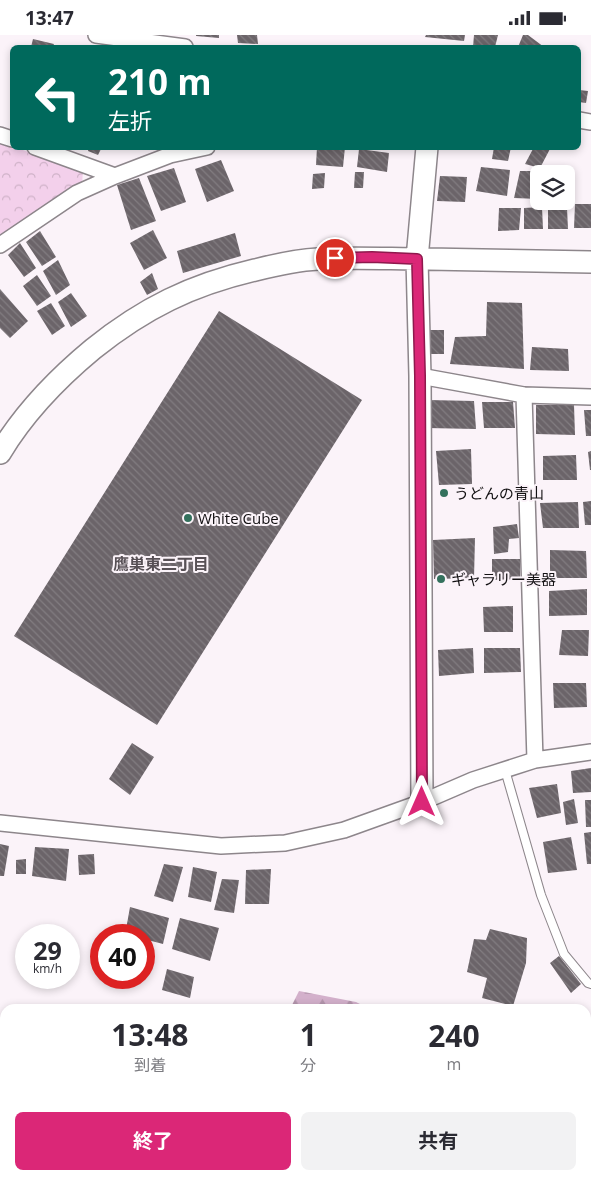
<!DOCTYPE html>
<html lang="ja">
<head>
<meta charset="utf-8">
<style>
  body { margin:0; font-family:"Open Sans","Noto Sans JP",sans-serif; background:#f2f2f3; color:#2b2b33; height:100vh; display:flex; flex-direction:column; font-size:19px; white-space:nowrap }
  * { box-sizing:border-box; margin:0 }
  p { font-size:16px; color:#7c7c81 }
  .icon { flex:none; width:28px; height:28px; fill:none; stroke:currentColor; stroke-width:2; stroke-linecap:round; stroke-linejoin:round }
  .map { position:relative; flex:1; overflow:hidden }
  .side { position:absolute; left:0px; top:969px; width:591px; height:176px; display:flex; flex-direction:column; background:#fff; border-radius:15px 15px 0 0; box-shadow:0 2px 8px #0003 }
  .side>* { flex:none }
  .banner { position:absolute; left:10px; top:10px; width:571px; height:105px; border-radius:8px; box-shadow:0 2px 8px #0003; background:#00695c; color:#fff; overflow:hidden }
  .controls { position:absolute; left:530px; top:130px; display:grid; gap:10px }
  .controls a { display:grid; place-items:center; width:45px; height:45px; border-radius:8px; background:#fff; box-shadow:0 2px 8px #0003; font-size:25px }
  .speed { position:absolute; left:15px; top:889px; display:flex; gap:10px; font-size:25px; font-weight:700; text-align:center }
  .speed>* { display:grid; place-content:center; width:65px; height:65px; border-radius:50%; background:#fff; box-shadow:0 2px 8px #0003; line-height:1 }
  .speed small { font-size:12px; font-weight:400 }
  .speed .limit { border:8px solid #d22; background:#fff; color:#111 }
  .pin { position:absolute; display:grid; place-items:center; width:42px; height:42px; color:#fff; margin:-21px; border:2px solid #fff; border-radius:50%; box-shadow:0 1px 5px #0007 }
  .me { position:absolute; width:55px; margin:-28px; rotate:0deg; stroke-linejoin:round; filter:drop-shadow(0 0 4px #0008) }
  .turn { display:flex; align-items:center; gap:18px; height:105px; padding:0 15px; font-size:22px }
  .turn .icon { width:65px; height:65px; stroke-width:2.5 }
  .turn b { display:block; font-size:35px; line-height:42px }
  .eta { display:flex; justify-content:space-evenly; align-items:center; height:85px; text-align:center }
  .eta b { font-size:30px; font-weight:700; line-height:35px }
  .button { display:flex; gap:10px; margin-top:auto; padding:10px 15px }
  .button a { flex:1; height:58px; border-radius:8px; background:#db2777; color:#fff; font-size:20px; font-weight:700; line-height:58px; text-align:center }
  .button a+a { background:#f2f2f3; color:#2b2b33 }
  .status { display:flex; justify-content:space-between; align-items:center; height:35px; padding:0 25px; background:#fff; direction:ltr }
  .status svg { height:14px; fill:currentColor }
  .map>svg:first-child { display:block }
</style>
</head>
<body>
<div class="status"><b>13:47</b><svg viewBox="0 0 49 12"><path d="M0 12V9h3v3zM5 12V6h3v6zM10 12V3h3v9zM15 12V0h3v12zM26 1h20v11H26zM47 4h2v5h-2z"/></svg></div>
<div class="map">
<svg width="591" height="1144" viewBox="0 0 591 1144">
  <defs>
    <pattern id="forest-firs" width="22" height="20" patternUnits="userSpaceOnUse" patternTransform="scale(1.25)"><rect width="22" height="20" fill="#d3b0cb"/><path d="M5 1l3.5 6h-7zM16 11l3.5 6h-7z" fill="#b496ad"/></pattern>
    <pattern id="park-crowns" width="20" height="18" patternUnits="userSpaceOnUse" patternTransform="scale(1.25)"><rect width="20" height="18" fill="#f3d0eb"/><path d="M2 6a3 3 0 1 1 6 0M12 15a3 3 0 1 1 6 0" fill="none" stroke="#cfb2c8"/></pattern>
    <pattern id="building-back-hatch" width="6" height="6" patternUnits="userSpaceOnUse" patternTransform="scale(1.25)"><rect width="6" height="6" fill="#6b6469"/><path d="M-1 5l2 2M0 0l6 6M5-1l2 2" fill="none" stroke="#827d81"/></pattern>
  </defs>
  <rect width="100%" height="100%" fill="#fbf3f9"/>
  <path fill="url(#forest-firs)" d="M299,956L356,967L370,974H290Z
    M143,1140H475L474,1144H137Z"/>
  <path fill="url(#park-crowns)" d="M0,106L12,111V112L17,113L83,136L82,149L0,203Z"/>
  <path fill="url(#building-back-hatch)" d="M196,0H219V3L196,1Z
    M237,0H257L258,9L238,8Z
    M426,0H465L464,6L425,2Z
    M474,0H498L495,12H473Z
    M523,0H528L544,12H518Z
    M33,4L54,9L53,12H31Z
    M579,55L588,56L586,68L579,67Z
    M89,112H102L98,120L88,116Z
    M317,112H345L343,132L316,130Z
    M494,112H511L508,126L492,124Z
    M534,112H551L540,133L525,129Z
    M359,114L389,118L387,137L357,132Z
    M221,125L234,156L207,167L195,134Z
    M481,132L510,135L507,161L476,156Z
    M174,133L186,167L161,176L147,141Z
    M520,136H561V139H539V164L514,163Z
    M355,137H364L363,153H354Z
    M325,138L324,153L312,154L313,139Z
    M440,141L467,142L465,167L437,166Z
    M139,143L156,186L131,195L117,150Z
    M575,169H591V193H574Z
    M542,172L543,194H524V173Z
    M499,173H521L519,195L498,196Z
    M548,173H567L568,194H548Z
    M153,195L167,223L144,235L130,208Z
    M40,196L56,222L42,231L26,207Z
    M235,198L241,221L183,238L177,216Z
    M20,208L36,233L24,242L8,220Z
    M58,225L70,250L56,260L43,236Z
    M152,238L158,254L147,260L140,247Z
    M37,240L51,261L37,271L23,251Z
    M0,254L28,286L10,303L0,293Z
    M71,258L87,281L71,292L58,267Z
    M487,267L522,268L524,334L450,329L455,302L486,301Z
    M51,268L65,291L52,300L37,276Z
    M219,276L362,365L157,690L14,601Z
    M424,295H444V319H422Z
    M532,312L568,314L569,336L530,335Z
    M428,365L474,366L476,394L427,393Z
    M482,367H513L515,393H484Z
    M536,370H574L575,400L536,399Z
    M584,375H591V401H586Z
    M471,414L472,449L439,450L436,416Z
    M591,416V435H590L588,417Z
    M576,420L577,445H543V421Z
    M591,466V490H585L583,467Z
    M578,467L579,493H543L540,468Z
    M517,489L519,503L509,504L508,517L494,519L493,492Z
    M475,503L474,543L434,544L433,505Z
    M550,515L586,516L587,543H550Z
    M492,524H520V544L492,545Z
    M587,554V580L549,581V556Z
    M513,571V597H484L483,572Z
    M562,595H589L588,621L559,620Z
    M473,613L474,638L439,641L438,615Z
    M484,613H520L521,637L484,638Z
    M553,648H586L587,672L554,673Z
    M132,708L154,722L130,760L109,744Z
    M591,733V757L573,758L571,736Z
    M557,749L561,778L537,783L529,753Z
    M574,764L578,788L566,790L563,767Z
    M585,765H591V792H586Z
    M591,797V829H587L584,798Z
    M571,802L577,835L548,838L543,807Z
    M0,809L9,811L4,841H0Z
    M35,812L69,814L66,846L32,841Z
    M94,819L95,839L79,840L78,820Z
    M26,824V839H16V825Z
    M164,829L183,832L173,867L154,861Z
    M193,832L217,837L211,867L188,862Z
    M271,834L269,869H245L246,835Z
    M222,844L239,845L234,878L214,875Z
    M130,872L169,883L163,909L144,904V900H125Z
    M180,883L219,893L210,926L172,914Z
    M490,894L527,903L526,928L513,971L482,963L487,943L467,937L474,904L486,905Z
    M559,921L581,949L571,958L550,928Z
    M167,934L194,942L190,963L162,955Z"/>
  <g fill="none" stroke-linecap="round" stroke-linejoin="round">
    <g stroke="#8d868b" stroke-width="10">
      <path id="lane" d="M505,735L541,860L564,919L588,948L591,949"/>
    </g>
    <g stroke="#8d868b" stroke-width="18">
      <path id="street" d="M96,0L185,12
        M579,85L591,87
        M0,100L12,104
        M35,112L115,141
        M0,210L77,158L115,141L170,120L207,112
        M420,341L524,360L591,362
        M524,360L535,725
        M0,788L221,811L285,808L344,795L422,767L473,745L535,725L591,717"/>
    </g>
    <g stroke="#8d868b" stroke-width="24">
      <path id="secondary" d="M0,418C24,378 58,343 93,314C144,273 191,250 255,235C275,230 297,225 318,224C355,222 391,224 428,224C482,225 537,226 591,227
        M422,767L420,341L417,224L427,112"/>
    </g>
    <use href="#lane" stroke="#fff" stroke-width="8"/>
    <use href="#street" stroke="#fff" stroke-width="15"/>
    <use href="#secondary" stroke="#fff" stroke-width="21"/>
  </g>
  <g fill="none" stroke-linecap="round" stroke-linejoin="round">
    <g stroke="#8e194d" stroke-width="12">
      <path id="route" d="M335,223L372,222L417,224L420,341L422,767"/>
    </g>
    <use href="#route" stroke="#db2777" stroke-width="9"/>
  </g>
  <g fill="#34715d" stroke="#fbf3f9" stroke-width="2">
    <circle cx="444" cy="458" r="5"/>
    <circle cx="188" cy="483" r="5"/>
    <circle cx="441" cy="544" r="5"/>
  </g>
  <g text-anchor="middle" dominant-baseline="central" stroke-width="4" stroke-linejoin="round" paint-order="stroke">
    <g font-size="15" fill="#121012" stroke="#fbf3f9" text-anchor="start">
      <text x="454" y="458">うどんの青山</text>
      <text x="198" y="483">White Cube</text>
      <text x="451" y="544">ギャラリー美器</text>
    </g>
    <g font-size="16" font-weight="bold" fill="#575055" stroke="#fbf3f9">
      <text x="161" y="529">鷹巣東二丁目</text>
    </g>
  </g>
</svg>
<div class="controls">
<a><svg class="icon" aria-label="layers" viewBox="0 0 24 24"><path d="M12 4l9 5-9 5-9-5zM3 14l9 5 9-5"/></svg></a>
</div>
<div class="speed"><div>29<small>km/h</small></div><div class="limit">40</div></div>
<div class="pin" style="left:335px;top:223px;background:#d93025"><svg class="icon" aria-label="arrive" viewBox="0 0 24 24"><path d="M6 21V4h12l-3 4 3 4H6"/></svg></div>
<svg class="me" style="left:422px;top:767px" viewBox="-20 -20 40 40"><path d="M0-17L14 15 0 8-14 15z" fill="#db2777" stroke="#fff" stroke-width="4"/></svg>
<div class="banner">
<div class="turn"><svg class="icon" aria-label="left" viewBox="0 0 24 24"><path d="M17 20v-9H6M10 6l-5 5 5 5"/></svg><div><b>210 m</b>左折</div></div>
</div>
<section class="side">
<div class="eta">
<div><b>13:48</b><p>到着</p></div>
<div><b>1</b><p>分</p></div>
<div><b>240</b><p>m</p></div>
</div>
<div class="button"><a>終了</a><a>共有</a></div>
</section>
</div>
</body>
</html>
